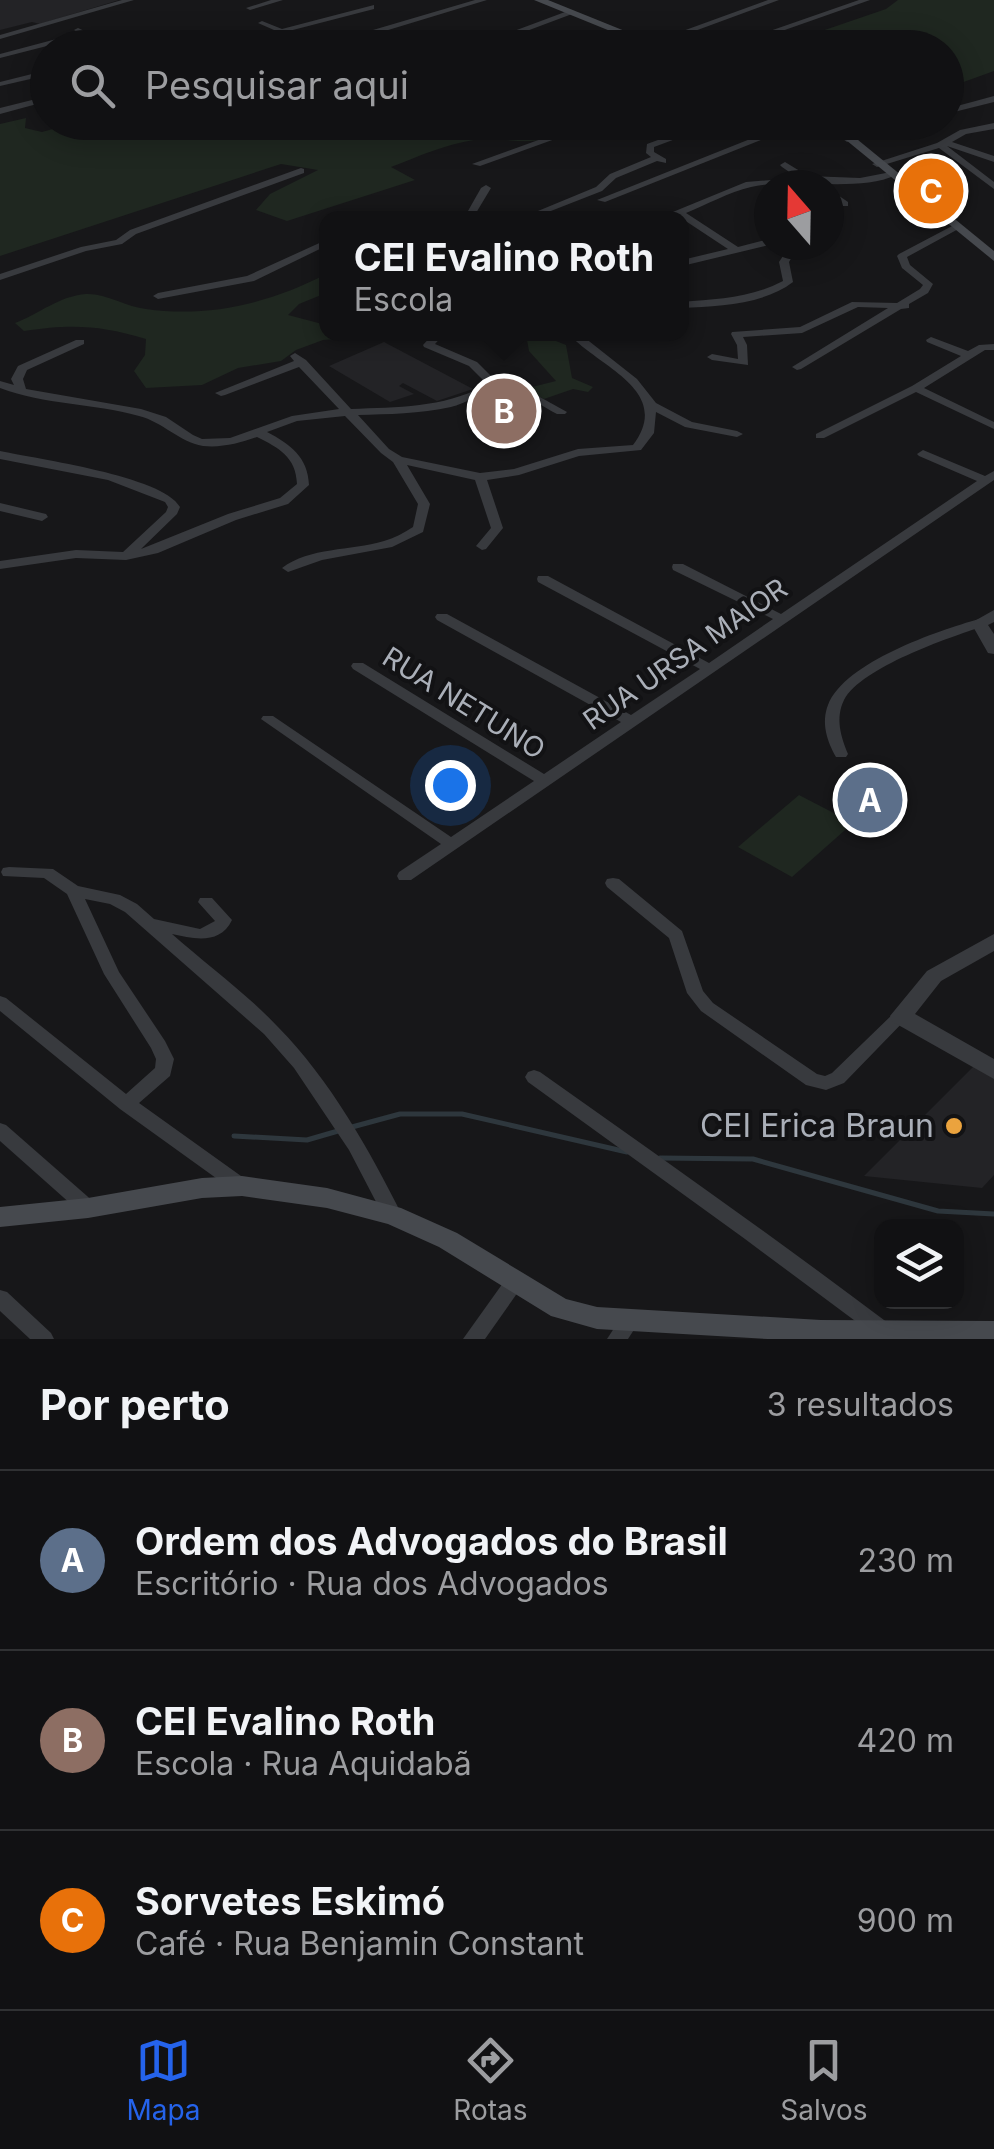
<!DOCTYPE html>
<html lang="pt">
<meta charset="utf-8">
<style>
:root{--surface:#111113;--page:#1a1a1c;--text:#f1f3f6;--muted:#9c9da0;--line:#303133;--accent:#2563eb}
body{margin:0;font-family:Inter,sans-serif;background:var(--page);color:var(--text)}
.controls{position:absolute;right:30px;bottom:30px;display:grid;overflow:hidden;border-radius:20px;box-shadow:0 5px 25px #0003}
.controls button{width:90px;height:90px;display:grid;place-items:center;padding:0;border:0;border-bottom:2px solid var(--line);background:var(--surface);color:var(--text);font:50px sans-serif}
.compass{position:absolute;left:754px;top:170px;width:90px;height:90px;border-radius:50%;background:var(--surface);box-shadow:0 5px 25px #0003;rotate:340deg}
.you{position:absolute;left:450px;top:785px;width:35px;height:35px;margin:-25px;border:8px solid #fff;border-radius:50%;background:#1a73e8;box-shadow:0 0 0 15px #1a73e833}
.badge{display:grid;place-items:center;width:65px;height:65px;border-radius:50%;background:var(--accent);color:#fff;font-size:32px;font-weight:700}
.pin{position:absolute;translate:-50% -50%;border:5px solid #fff;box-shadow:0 2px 10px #0006}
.popup{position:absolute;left:319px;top:211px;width:370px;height:130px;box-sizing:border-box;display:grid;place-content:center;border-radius:20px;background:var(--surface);filter:drop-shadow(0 2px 8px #0005);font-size:32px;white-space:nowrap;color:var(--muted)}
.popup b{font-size:38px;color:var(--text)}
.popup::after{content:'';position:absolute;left:50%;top:100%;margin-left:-20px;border:20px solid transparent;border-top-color:var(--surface)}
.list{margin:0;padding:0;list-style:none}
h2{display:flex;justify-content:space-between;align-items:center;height:130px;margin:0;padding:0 40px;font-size:42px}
h2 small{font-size:32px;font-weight:400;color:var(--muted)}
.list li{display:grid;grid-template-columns:65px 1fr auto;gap:30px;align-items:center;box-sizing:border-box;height:180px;padding:0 40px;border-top:2px solid var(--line)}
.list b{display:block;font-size:38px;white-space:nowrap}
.list p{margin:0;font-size:32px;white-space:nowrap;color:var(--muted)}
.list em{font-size:32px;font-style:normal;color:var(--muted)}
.icon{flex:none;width:55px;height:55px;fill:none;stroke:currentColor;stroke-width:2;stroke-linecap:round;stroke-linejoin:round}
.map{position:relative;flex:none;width:994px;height:1339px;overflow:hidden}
.search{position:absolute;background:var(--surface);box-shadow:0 5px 25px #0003;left:30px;right:30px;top:30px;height:110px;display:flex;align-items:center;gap:25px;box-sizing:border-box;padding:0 35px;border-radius:55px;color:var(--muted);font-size:38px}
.sheet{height:670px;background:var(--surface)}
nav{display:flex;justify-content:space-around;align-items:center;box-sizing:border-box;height:140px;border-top:2px solid var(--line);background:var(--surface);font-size:28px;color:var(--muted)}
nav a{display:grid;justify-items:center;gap:5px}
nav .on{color:var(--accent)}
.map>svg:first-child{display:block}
</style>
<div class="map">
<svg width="994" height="1339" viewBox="0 0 994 1339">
<rect width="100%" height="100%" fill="#171719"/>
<!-- built -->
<g fill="#232326">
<path d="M0,0H119L40,24L32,22L0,30Z"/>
<path d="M384,342L473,389L437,401L403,383L399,386L414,394L390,402L329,366Z"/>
<path d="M491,394L541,420L519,430L469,402Z"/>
<path d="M974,1066L994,1078V1175L982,1188L864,1176Z"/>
</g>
<!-- green -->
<g fill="#1f2720">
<path d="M898,0H994V71L947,88L946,48L775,47L886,9Z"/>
<path d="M26,118L25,128L42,132L78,122H325L321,132L338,135L372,122H539L557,127L537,133L544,139C522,145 497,136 474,140C446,144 417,157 391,167L415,180L287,221L256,210L270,194L318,170L281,164L0,256V124Z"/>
<path d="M326,274V293L299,304L288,315L326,325V334L363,337L323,340L296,350L281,361L238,368L202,385L146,388L134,371L145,355L146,339C99,325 72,324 24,331L15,323C39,314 59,296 86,294C105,293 127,307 146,309C208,318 271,303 326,274Z"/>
<path d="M526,334H548L551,339L566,345L572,378L593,387L588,392L573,389L544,399L524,389L556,381L529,351Z"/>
<path d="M799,795L853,823L792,877L738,847Z"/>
</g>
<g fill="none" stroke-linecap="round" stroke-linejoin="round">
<!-- stream -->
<g stroke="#2e373d" stroke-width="5">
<path d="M352,1127L400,1114H462L627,1152"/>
<path d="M234,1136L307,1140L338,1131"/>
<path d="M660,1158L753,1159L938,1211L994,1214"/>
</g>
<!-- minor -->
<g fill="#383a3e" fill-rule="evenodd">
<path d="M122,0H134L0,39V35Z"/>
<path d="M271,0H283L250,10L246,8Z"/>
<path d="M475,0H487L329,48H315L258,23L262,21L282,29L374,5V9L289,31L322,45Z"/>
<path d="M768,0H779L654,46L647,44Z"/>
<path d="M859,0H870L734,48H721Z"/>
<path d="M565,12L572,14L481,48H468Z"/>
<path d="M78,28L121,48H109L86,36L0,58V54L79,33L74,30Z"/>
<path d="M48,70V75L0,86V82Z"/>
<path d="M48,96V101L0,114V108Z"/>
<path d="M994,96V102L946,114V109Z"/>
<path d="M588,122H602L480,166L472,164Z"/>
<path d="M618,122H628L636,131L629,133Z"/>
<path d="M707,122H721L654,147V152L666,159V163L657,161L616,178L602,191L533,218H521L596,187L610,174L651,157L646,153L647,144Z"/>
<path d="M793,122H806L605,202L597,200Z"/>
<path d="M901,122H917L847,142L843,139Z"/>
<path d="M994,123V129L966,134L952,142L994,156V162L947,146L994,182V189L939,148L877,167L872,164L937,143L960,130Z"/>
<path d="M785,162L808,176L860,178L891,172L896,175C858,193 793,177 751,187C729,192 706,205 686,213L738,247L769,239V245L682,266V260L728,249L678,216L662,218L663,216L746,182L798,178L782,167L780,165Z"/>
<path d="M301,168L304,169V173L136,234L122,244L86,251L0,280V274L81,247L116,240L130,230Z"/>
<path d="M486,185L491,188L473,218H464L481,188Z"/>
<path d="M829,189L848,202V206H842L829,196Z"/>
<path d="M407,215H422L427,218H402Z"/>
<path d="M954,225L962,227L907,257L910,265L933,284L928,293L909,304V308L901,309L801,369L797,370L792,367L888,308L858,307L802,333L743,337L747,345L748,365L712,360L707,357L712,354L738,359L737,345L731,334L732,332L800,327L852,302L897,303L920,289L923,285L902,268L897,256L899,254Z"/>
<path d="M326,240V246L254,281L158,299L153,296L158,293L247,276Z"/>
<path d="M809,245H824L792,257L789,262L793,282C763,305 718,306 682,308V302C717,299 751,298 783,281L779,262L785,253Z"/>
<path d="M433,334H444L435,344L477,362L496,381L520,386L567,412L565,414H557C540,405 520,390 501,389C493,388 464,404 451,407C420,414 388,414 358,415L389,449L402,457L480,473L514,469L578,449L633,445C674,390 598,367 569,334H580L637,379L656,403L692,422L737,431L743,434L737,437L685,427L656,412L654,433L641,450L579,456L519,475L487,480L503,528L486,549L482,550L476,546L491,528L475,480L407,465L430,504L423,532L392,547L322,560L288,572L282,568C310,547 350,551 384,541C394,538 404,533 413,527L418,504L393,462L381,453L345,416L297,421L267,432C290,444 308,457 309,485L288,504L236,520L158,553L126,560L76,558L0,569V561L76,550L123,552L166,512L168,507L165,502L108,480L0,459V451C37,459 163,476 180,507L177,514L141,549L228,514L280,498L297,484C296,457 279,448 257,437C240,443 222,448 203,446C179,442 163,422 139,416C93,403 45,405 0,388V381L14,385L11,379L18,366L76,340H84V344L27,370L23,379L26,389L141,409L166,417L193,435L202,439L230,438L292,416L339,409L299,367L225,395L221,396L215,393L294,361L290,356L295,353L306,360L351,409C397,407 443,408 484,386V381L469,366L424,347L423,345Z"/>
<path d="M931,337L968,351L979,345L994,344V350H985L924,388L994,422V429L916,392L824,438H816V434L912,386L961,356L927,342L926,340Z"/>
<path d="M923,450L985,476L994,471V480L411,880H399L397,876L399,872L441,844L261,719L263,716H273L451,837L534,781L353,669L351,666L353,663H363L544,774L621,722L437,620L435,617L437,614H447L631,715L700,669L538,582L537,579L538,576H548L709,663L773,619L673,570L672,567L673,564H683L781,614L977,481L919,456L917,454Z"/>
<path d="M0,503L46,514L48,517L42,521L0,511Z"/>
<path d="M979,619L984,620L986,623L984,626C948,638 862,667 844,700C835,718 841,737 848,754L846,757H836C827,741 821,723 828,705C845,662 937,631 979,619Z"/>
<path d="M9,867L53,869L78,886L120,895L137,904L154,919L200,929L215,921L198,902L200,898H212L232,920C220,945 194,939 172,934C207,965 246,993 278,1027C330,1080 369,1149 402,1215L400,1221L393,1223L386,1221L349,1150L294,1068L264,1034L125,912L110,904L85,899L119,972L165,1041L174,1059L170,1076L139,1103L248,1181L250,1186L248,1191L241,1194L234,1191L120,1109L0,1011V996L6,998L126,1094L155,1068L156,1059L151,1048L104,974L67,894L44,878L3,876L1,872L3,868Z"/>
<path d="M613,878L619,879L682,931L703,991L713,1003L817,1074L825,1076L832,1073L895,1012L901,1010L907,1012L909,1016L844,1083L826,1090L806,1085L701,1011L687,993L669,938L607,887L605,883L607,879Z"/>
<path d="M534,1070L540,1072C657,1155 774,1237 888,1323L891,1329L888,1335L881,1338L874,1335L745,1239L528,1082L525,1077L528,1072Z"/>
<path d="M0,1123L6,1125L95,1203L97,1208L95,1213L88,1216L81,1213L0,1141Z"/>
<path d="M515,1274L522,1276L525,1282L485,1339H463L508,1276Z"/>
<path d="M0,1290L7,1292L51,1333L54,1339H30L0,1311Z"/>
<path d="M629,1313L636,1316L639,1322L628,1339H607L622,1316Z"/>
</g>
<!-- tertiary -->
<g fill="#383a3e" fill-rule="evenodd">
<path d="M994,610V622L988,625L994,634V654L988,653L971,623Z"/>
<path d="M994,934V951L941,981L915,1014L994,1059V1079L893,1022L890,1016L927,971Z"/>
</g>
<!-- secondary -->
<g fill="#46494e" fill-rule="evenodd">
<path d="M534,0H548L667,48H652Z"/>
<path d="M824,122H836L994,251V261Z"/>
<path d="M242,1176L327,1188L401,1208L457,1233L566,1299L597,1307L821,1320L994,1321V1339H768L597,1329L551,1316L439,1247L388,1224L327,1208L242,1196L202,1198L88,1218L0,1227V1207L88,1198L202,1178Z"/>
</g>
</g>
<!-- markers -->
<circle fill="#eba33e" stroke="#121214" stroke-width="4" cx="954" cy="1126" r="10"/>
<g text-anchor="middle" stroke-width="8" stroke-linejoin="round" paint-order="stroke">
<!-- street labels -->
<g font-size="28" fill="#aaafb8" stroke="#121214">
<text transform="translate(685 654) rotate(-35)" y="10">RUA URSA MAIOR</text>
<text transform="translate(464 703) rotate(32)" y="10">RUA NETUNO</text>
</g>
<!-- near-poi labels -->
<g font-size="32" fill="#aaafb8" stroke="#121214" text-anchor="end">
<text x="934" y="1137">CEI Erica Braun</text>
</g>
</g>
</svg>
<div class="controls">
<button><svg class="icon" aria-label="layers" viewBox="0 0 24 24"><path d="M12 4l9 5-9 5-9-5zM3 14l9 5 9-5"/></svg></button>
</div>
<svg class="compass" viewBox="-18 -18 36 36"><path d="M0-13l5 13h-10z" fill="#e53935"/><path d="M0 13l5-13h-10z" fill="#9c9da0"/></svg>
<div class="you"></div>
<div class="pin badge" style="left:870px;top:800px;background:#5c6f8a">A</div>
<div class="pin badge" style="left:504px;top:411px;background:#8d6e63">B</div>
<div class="popup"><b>CEI Evalino Roth</b>Escola</div>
<div class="pin badge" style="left:931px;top:191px;background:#e8710a">C</div>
<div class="search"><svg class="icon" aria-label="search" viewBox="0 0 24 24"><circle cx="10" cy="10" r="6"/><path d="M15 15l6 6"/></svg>Pesquisar aqui</div>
</div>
<section class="sheet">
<h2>Por perto<small>3 resultados</small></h2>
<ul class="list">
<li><span class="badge" style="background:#5c6f8a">A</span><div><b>Ordem dos Advogados do Brasil</b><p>Escritório · Rua dos Advogados</p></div><em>230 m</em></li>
<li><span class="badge" style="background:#8d6e63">B</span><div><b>CEI Evalino Roth</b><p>Escola · Rua Aquidabã</p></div><em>420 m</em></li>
<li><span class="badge" style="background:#e8710a">C</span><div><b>Sorvetes Eskimó</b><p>Café · Rua Benjamin Constant</p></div><em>900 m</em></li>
</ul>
</section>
<nav>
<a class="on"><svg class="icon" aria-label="map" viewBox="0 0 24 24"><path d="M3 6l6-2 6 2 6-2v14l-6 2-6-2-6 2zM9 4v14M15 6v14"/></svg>Mapa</a>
<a><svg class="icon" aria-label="directions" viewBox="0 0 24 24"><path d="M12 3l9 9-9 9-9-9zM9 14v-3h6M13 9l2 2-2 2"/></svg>Rotas</a>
<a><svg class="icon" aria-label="saved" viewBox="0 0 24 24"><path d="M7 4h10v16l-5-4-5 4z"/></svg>Salvos</a>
</nav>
